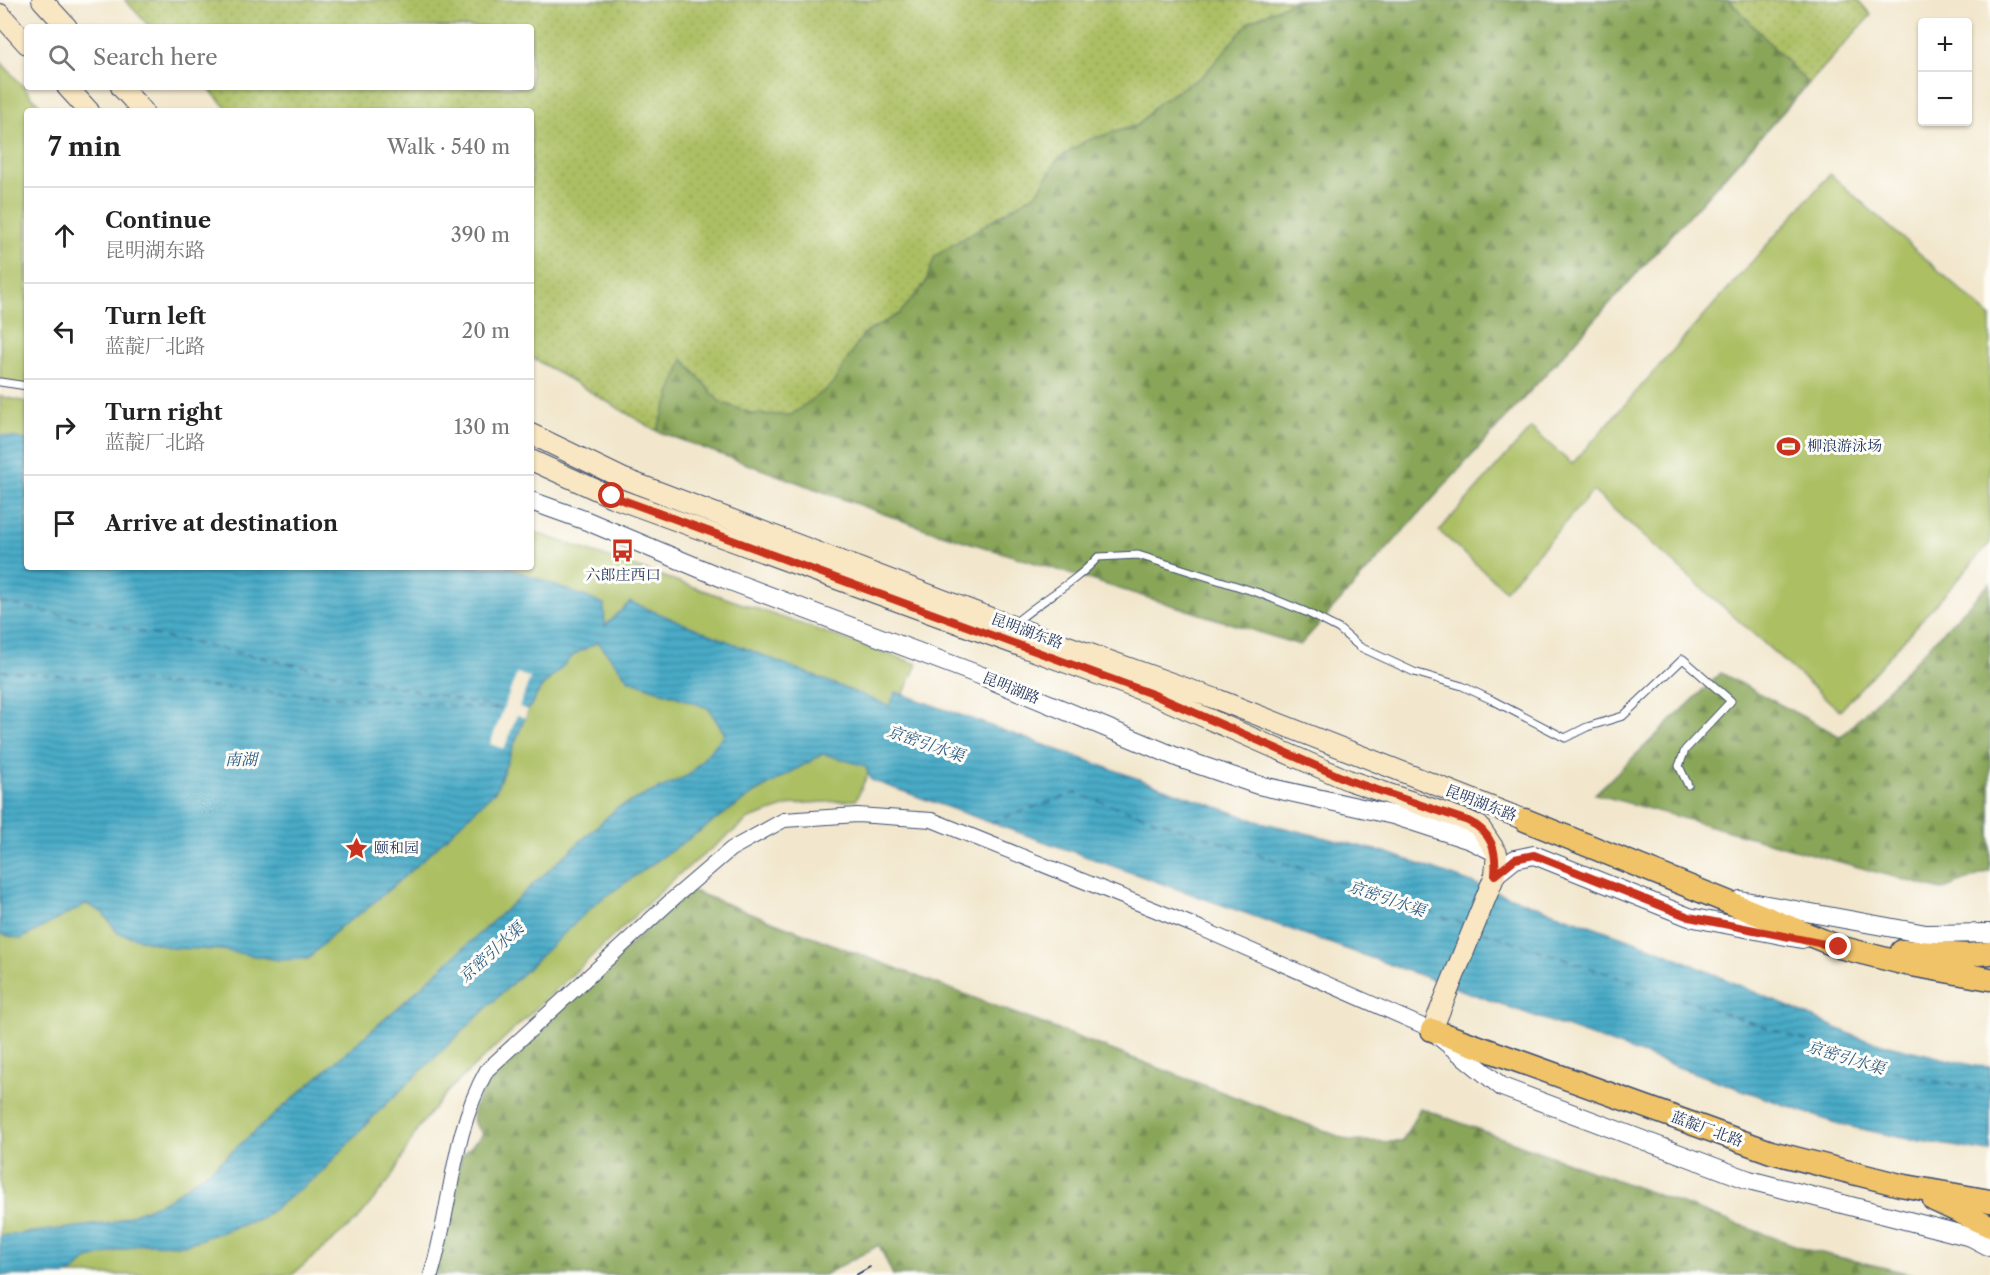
<!DOCTYPE html>
<meta charset="utf-8">
<style>
:root{--surface:#fff;--page:#f6f6f6;--text:#222;--muted:#767676;--line:#e0e0e0}
body{margin:0;font-family:"Libre Caslon Text","Noto Serif SC",serif;background:var(--page);color:var(--text)}
.controls{position:absolute;right:18px;top:18px;display:grid;overflow:hidden;border-radius:6px;box-shadow:0 2px 4px #0004}
.controls button{width:54px;height:54px;display:grid;place-items:center;padding:0;border:0;border-bottom:2px solid var(--line);background:var(--surface);color:var(--text);font:30px sans-serif}
.stop{position:absolute;width:18px;height:18px;margin:-14px;border:4px solid #c8321e;border-radius:50%;background:#fff}
.stop.end{background:#c8321e;border-color:#fff;box-shadow:0 2px 6px #0008}
.list{margin:0;padding:0;list-style:none}
h2{display:flex;justify-content:space-between;align-items:center;height:78px;margin:0;padding:0 24px;font-size:26px}
h2 small{font-size:20px;font-weight:400;color:var(--muted)}
.list li{display:grid;grid-template-columns:39px 1fr auto;gap:18px;align-items:center;box-sizing:border-box;height:96px;padding:0 24px;border-top:2px solid var(--line)}
.list b{display:block;font-size:22px;white-space:nowrap}
.list p{margin:0;font-size:20px;white-space:nowrap;color:var(--muted)}
.list em{font-size:20px;font-style:normal;color:var(--muted)}
.icon{flex:none;width:33px;height:33px;fill:none;stroke:currentColor;stroke-width:2;stroke-linecap:round;stroke-linejoin:round}
.map{position:relative;flex:none;width:1990px;height:1275px;overflow:hidden}
.search{position:absolute;background:var(--surface);box-shadow:0 2px 4px #0004;left:24px;top:24px;width:510px;height:66px;display:flex;align-items:center;gap:15px;box-sizing:border-box;padding:0 21px;border-radius:6px;color:var(--muted);font-size:22px}
.panel{position:absolute;background:var(--surface);box-shadow:0 2px 4px #0004;left:24px;top:108px;width:510px;height:462px;border-radius:6px}
.map>svg:first-child{display:block}
</style>
<div class="map">
<svg width="1990" height="1275" viewBox="0 0 1990 1275">
<defs>
<pattern id="grass-dots" width="8" height="8" patternUnits="userSpaceOnUse" patternTransform="scale(1.5)"><rect width="8" height="8" fill="#acbf63"/><path d="M2 2h.1M6 6h.1" fill="none" stroke="#93a458" stroke-width="1.8" stroke-linecap="round"/></pattern>
<pattern id="forest-firs" width="22" height="20" patternUnits="userSpaceOnUse" patternTransform="scale(1.5)"><rect width="22" height="20" fill="#89a659"/><path d="M5 1l3.5 6h-7zM16 11l3.5 6h-7z" fill="#6f884d"/></pattern>
<pattern id="water-rules" width="6" height="5" patternUnits="userSpaceOnUse" patternTransform="scale(1.5)"><rect width="6" height="5" fill="#48abc7"/><path d="M0 2.5h6" fill="none" stroke="#3b8ca5"/></pattern>
</defs>
<rect width="100%" height="100%" fill="#fdfcf7"/>
<filter id="ink" filterUnits="userSpaceOnUse"><feTurbulence type="fractalNoise" baseFrequency=".0167" numOctaves="2"/><feDisplacementMap in="SourceGraphic" scale="12" xChannelSelector="R" yChannelSelector="G"/><feConvolveMatrix kernelMatrix="1 2 1 2 8 2 1 2 1" color-interpolation-filters="sRGB"/></filter>
<filter id="wash" filterUnits="userSpaceOnUse"><feTurbulence type="fractalNoise" baseFrequency=".008" numOctaves="4" result="noise"/><feDisplacementMap in="SourceGraphic" scale="24" xChannelSelector="R" yChannelSelector="G"/><feGaussianBlur stdDeviation="1.35" result="paint"/><feColorMatrix in="noise" values="0 0 0 0 0 0 0 0 0 0 0 0 0 0 0 0 0 1.4 0 .05"/><feComposite in="paint" operator="in"/></filter>
<g filter="url(#wash)">
<rect width="100%" height="100%" fill="#f2e7cd"/>
<!-- grass -->
<path fill="url(#grass-dots)" stroke="#647760" stroke-width="1.5" d="M125,0H1858L1871,15L1300,645L923,528L657,431L531,357V111H229L207,87H531V27H150Z"/>
<!-- forest -->
<g fill="url(#forest-firs)" stroke="#526a5c" stroke-width="1.5">
<path d="M1304,0H1729L1808,84L1300,645L923,528L657,431L683,359L720,402L753,414L791,415L832,385L863,334L899,314L925,284L935,256L1038,192L1057,160L1085,141L1138,125L1159,102L1204,75L1249,22L1287,4Z"/>
<path d="M1990,583V871L1941,890L1595,794L1721,673L1841,737Z"/>
<path d="M690,890L1351,1141L1402,1142L1420,1108L1808,1250L1916,1275H893L879,1245L824,1275H434L461,1157L483,1134L474,1123L472,1113L493,1069Z"/>
</g>
<!-- park -->
<g fill="#acbf63" stroke="#647760" stroke-width="1.5">
<path d="M0,61L45,111H27V386L0,382Z"/>
<path d="M1830,174L1990,316V543L1840,711L1593,491L1505,590L1439,531L1531,428L1572,464Z"/>
<path d="M0,396L27,402V567H531V531L917,664L856,800L793,804L749,819L676,877L448,1091L418,1128L391,1178L357,1220L292,1275H0Z"/>
</g>
<!-- water -->
<path fill="url(#water-rules)" stroke="#326d92" stroke-width="1.5" d="M0,435L27,440V567H507L604,604L605,626L630,602L889,706L896,692L1256,821L1388,853L1659,950L1859,1038L1975,1066L1990,1067V1152L1908,1139L1838,1124L871,780L865,766L823,754L756,792L595,904L373,1117L320,1174L262,1218L184,1245L142,1244L86,1260L74,1272L65,1275H0V1236L112,1223L167,1200L215,1166L403,1003L617,808L689,775L725,734L708,708L629,680L598,642L575,654L541,688L528,710L496,790L422,861L364,911L340,927L308,959L278,960L221,950L172,948L118,933L102,912L86,904L21,939L0,934Z"/>
<!-- pier -->
<path fill="#f2e7cd" d="M517,673L530,678L519,707L528,710L525,718L517,715L504,749L490,744Z"/>
<g fill="none" stroke-linecap="round" stroke-linejoin="round">
<!-- ferry -->
<g stroke="#2b5a83" stroke-width="1.5" stroke-dasharray="8 6" stroke-linecap="butt">
<path d="M0,602L503,709"/>
<path d="M0,671L497,709"/>
<path d="M991,822L1076,793L1464,924"/>
<path d="M1482,931L1915,1078L1990,1090"/>
</g>
</g>
</g>
<g filter="url(#ink)">
<g fill="none" stroke-linecap="round" stroke-linejoin="round">
<defs>
<g id="service">
<path d="M0,382L27,386"/>
<path d="M1015,623C1041,600 1075,583 1098,557L1138,555L1259,593L1306,612L1339,629L1360,647L1414,672L1462,686L1492,700L1565,738L1587,727L1623,716L1683,659L1731,701L1685,750L1679,766L1688,785"/>
</g>
<path id="minor" d="M431,1275C452,1206 451,1134 487,1070L675,897L731,849L784,820L857,815L932,820L1200,928L1432,1030"/>
<g id="tertiary">
<path d="M531,501L587,521L725,579L982,676L1179,758L1258,785L1393,815L1470,840L1497,853"/>
<path d="M1495,875L1515,859L1534,855L1689,917L1802,939"/>
<path d="M1740,900L1926,934L1990,933"/>
<path d="M1440,1037L1502,1087L1749,1180L1971,1237L1990,1247"/>
</g>
<g id="secondary">
<path d="M42,0L67,27"/>
<path d="M0,14L27,44"/>
<path d="M67,87L89,111"/>
<path d="M121,87L143,111"/>
<path d="M531,434L622,478L1012,626L1219,700L1525,820"/>
<path d="M531,460L612,497L1152,694L1348,780L1468,821L1479,826L1497,853L1495,875L1432,1030"/>
</g>
<g id="trunk">
<path d="M1525,820L1839,947L1906,964L1990,979"/>
<path d="M1902,951L1967,955L1990,953"/>
<path d="M1432,1030L1771,1152L1900,1185L1990,1201"/>
<path d="M1934,1200L1990,1226"/>
</g>
</defs>
<!-- service casing -->
<use href="#service" stroke="#3b4b6f" stroke-width="9"/>
<!-- minor casing -->
<use href="#minor" stroke="#3b4b6f" stroke-width="16"/>
<!-- tertiary casing -->
<use href="#tertiary" stroke="#3b4b6f" stroke-width="20"/>
<!-- secondary casing -->
<use href="#secondary" stroke="#3b4b6f" stroke-width="22"/>
<!-- trunk casing -->
<use href="#trunk" stroke="#3b4b6f" stroke-width="25"/>
<!-- service -->
<use href="#service" stroke="#fff" stroke-width="7"/>
<!-- minor -->
<use href="#minor" stroke="#fff" stroke-width="14"/>
<!-- tertiary -->
<use href="#tertiary" stroke="#fff" stroke-width="18"/>
<!-- secondary -->
<use href="#secondary" stroke="#f9e7c3" stroke-width="20"/>
<!-- trunk -->
<use href="#trunk" stroke="#f1c369" stroke-width="22"/>
<!-- tram -->
<path stroke="#1b2f5e" stroke-width="1.5" d="M856,1275L870,1267"/>
</g>
</g>
<g fill="none" stroke-linecap="round" stroke-linejoin="round" filter="url(#ink)">
<!-- route -->
<path stroke="#c8321e" stroke-width="8" d="M612,496L1152,694L1348,780L1468,821C1492,832 1497,851 1495,875L1515,859L1534,855L1689,917L1839,947"/>
</g>
<!-- icons -->
<defs>
<symbol id="stadium-bare" viewBox="-9 -9 18 18"><path d="M0-5a6.5 5 0 1 0 0 10a6.5 5 0 1 0 0-10ZM-3.5-1.8h7v3.6h-7Z" fill="#c8321e" stroke="#fdfcf7" stroke-width="2.5" paint-order="stroke"/></symbol>
<symbol id="bus-bare" viewBox="-9 -9 18 18"><path d="M-5-6H5V4H4V6H2V4H-2V6H-4V4H-5ZM-3.5-4V0h7V-4ZM-3.5 1.2v1.5H-2V1.2ZM2 1.2v1.5H3.5V1.2Z" fill="#c8321e" stroke="#fdfcf7" stroke-width="2.5" paint-order="stroke"/></symbol>
<symbol id="sight-bare" viewBox="-9 -9 18 18"><path d="M0-6L1.8-2.2L6-1.7L2.9 1.2L3.7 5.4L0 3.3L-3.7 5.4L-2.9 1.2L-6-1.7L-1.8-2.2Z" fill="#c8321e" stroke="#fdfcf7" stroke-width="2.5" paint-order="stroke"/></symbol>
</defs>
<g fill-rule="evenodd">
<use href="#stadium-bare" x="1772" y="430" width="33" height="33"/>
<use href="#bus-bare" x="606" y="534" width="33" height="33"/>
<use href="#sight-bare" x="340" y="832" width="33" height="33"/>
</g>
<g text-anchor="middle" stroke-width="6" stroke-linejoin="round" paint-order="stroke">
<!-- poi labels -->
<g font-size="15" fill="#1b2f5e" stroke="#fdfcf7" text-anchor="start">
<text x="1807" y="451">柳浪游泳场</text>
<text x="623" y="580" text-anchor="middle">六郎庄西口</text>
<text x="374" y="853">颐和园</text>
</g>
<!-- street labels -->
<g font-size="15" fill="#1b2f5e" stroke="#fdfcf7">
<text transform="translate(1027 631) rotate(20)" y="5">昆明湖东路</text>
<text transform="translate(1011 688) rotate(22)" y="5">昆明湖路</text>
<text transform="translate(1481 803) rotate(21)" y="5">昆明湖东路</text>
<text transform="translate(1707 1129) rotate(20)" y="5">蓝靛厂北路</text>
</g>
<!-- water labels -->
<g font-size="16" font-style="italic" fill="#2b5a83" stroke="#fdfcf7">
<text transform="translate(926 743) rotate(19)" y="6">京密引水渠</text>
<text x="241" y="765">南湖</text>
<text transform="translate(1387 898) rotate(19)" y="6">京密引水渠</text>
<text transform="translate(491 952) rotate(-42)" y="6">京密引水渠</text>
<text transform="translate(1846 1057) rotate(17)" y="6">京密引水渠</text>
</g>
</g>
</svg>
<div class="controls">
<button>+</button>
<button>−</button>
</div>
<div class="stop" style="left:612px;top:496px"></div>
<div class="stop end" style="left:1839px;top:947px"></div>
<div class="search"><svg class="icon" aria-label="search" viewBox="0 0 24 24"><circle cx="10" cy="10" r="6"/><path d="M15 15l6 6"/></svg>Search here</div>
<section class="panel">
<h2>7 min<small>Walk · 540 m</small></h2>
<ul class="list">
<li><svg class="icon" aria-label="ahead" viewBox="0 0 24 24"><path d="M12 20V5M6 11l6-6 6 6"/></svg><div><b>Continue</b><p>昆明湖东路</p></div><em>390 m</em></li>
<li><svg class="icon" aria-label="left" viewBox="0 0 24 24"><path d="M17 20v-9H6M10 6l-5 5 5 5"/></svg><div><b>Turn left</b><p>蓝靛厂北路</p></div><em>20 m</em></li>
<li><svg class="icon" aria-label="right" viewBox="0 0 24 24"><path d="M7 20v-9h11M14 6l5 5-5 5"/></svg><div><b>Turn right</b><p>蓝靛厂北路</p></div><em>130 m</em></li>
<li><svg class="icon" aria-label="arrive" viewBox="0 0 24 24"><path d="M6 21V4h12l-3 4 3 4H6"/></svg><div><b>Arrive at destination</b></div></li>
</ul>
</section>
</div>
